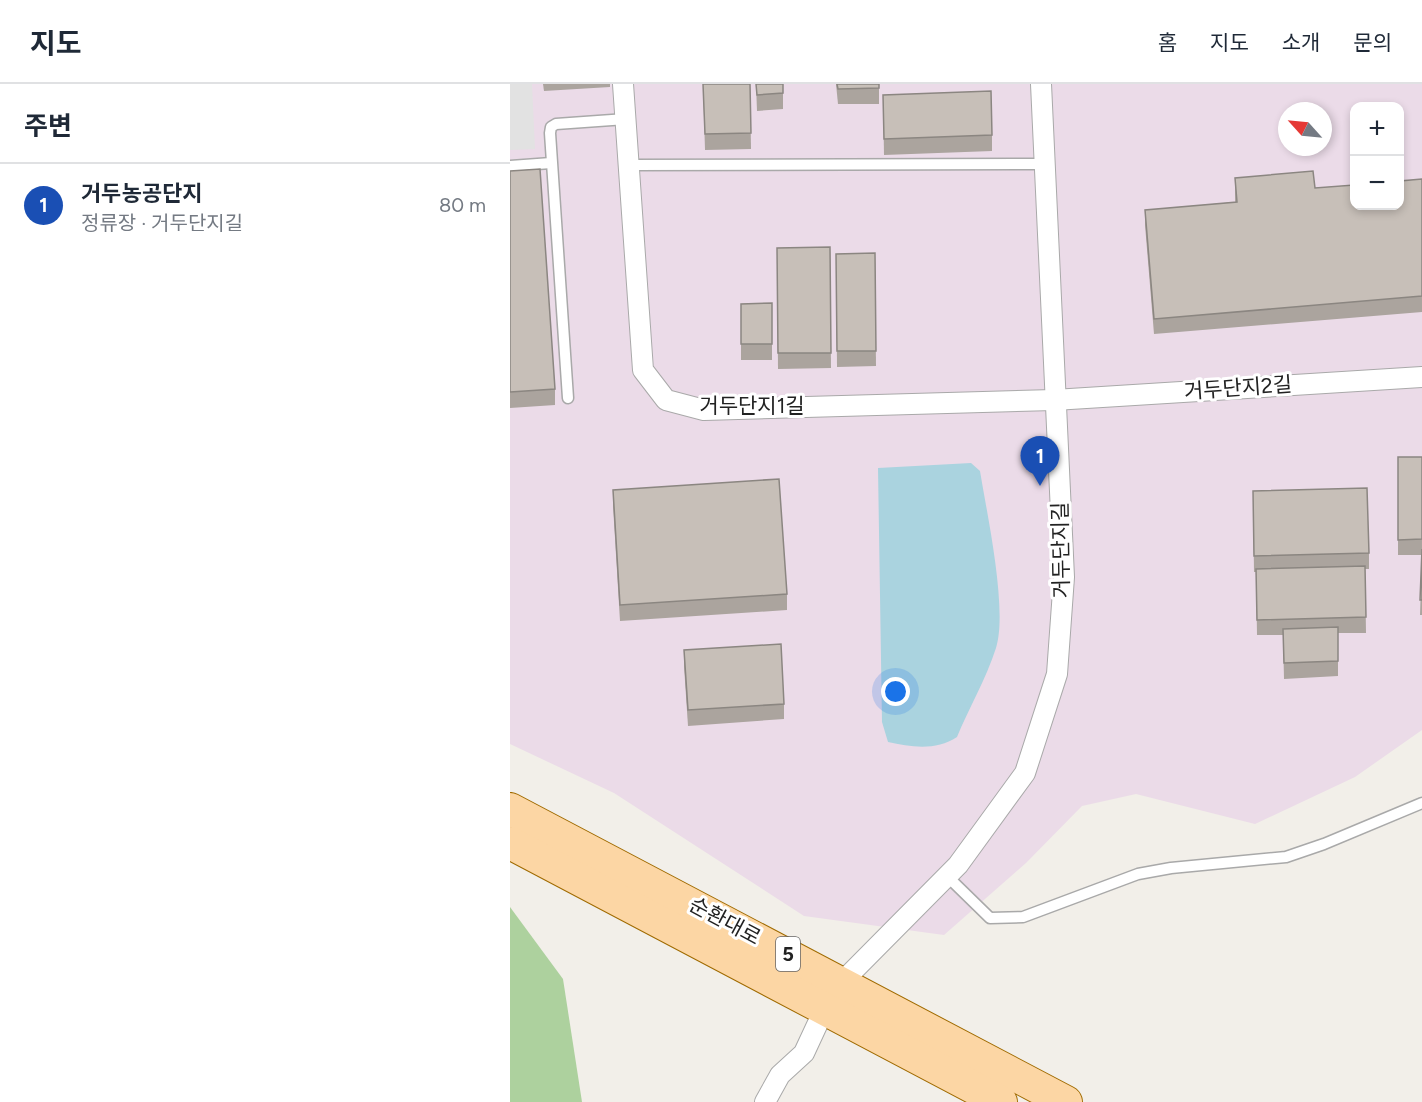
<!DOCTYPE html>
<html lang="ko">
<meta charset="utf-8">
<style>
:root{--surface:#fff;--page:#f6f6f7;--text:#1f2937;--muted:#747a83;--line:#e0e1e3;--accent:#d40000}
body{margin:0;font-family:Figtree,"Noto Sans KR",sans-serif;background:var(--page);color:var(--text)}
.controls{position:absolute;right:18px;top:18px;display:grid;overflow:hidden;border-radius:12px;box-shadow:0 3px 9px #0003}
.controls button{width:54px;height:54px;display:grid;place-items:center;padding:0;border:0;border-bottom:2px solid var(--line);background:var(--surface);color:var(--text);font:30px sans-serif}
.compass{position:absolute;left:768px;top:18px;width:54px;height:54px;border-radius:50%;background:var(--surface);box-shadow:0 3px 9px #0003;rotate:297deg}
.you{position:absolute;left:386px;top:608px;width:21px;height:21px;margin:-15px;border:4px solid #fff;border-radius:50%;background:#1a73e8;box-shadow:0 0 0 9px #1a73e833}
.badge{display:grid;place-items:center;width:39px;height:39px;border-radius:50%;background:var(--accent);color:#fff;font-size:20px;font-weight:700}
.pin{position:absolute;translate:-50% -50px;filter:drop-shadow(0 2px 3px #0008)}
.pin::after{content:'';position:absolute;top:32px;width:21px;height:18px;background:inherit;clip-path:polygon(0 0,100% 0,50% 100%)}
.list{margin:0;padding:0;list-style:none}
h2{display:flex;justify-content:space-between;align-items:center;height:78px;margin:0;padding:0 24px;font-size:26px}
h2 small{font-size:20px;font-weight:400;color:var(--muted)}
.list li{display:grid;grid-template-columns:39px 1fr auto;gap:18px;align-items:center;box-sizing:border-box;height:84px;padding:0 24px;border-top:2px solid var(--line)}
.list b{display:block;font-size:22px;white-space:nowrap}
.list p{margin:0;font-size:20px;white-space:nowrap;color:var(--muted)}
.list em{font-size:20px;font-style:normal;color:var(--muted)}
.map{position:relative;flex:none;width:912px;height:1018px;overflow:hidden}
header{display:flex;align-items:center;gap:36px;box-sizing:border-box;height:84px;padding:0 30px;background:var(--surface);border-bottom:2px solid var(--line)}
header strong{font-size:28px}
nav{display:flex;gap:33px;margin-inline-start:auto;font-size:21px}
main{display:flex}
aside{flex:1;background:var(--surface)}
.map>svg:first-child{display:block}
</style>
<header>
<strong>지도</strong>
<nav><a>홈</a><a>지도</a><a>소개</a><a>문의</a></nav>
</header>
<main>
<aside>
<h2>주변<small></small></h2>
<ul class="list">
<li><span class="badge" style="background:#1a4fb4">1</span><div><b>거두농공단지</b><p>정류장 · 거두단지길</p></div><em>80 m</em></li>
</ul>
</aside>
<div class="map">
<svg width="912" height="1018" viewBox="0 0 912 1018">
<rect width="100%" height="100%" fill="#f2efe9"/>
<!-- industrial -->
<path fill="#ebdbe8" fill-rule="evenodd" d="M0,0H912V646L845,693L745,740L626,710L572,722L516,779L434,851L294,832L104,709L0,660ZM844,22H890V122H844ZM777,27H813V63H777Z"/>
<!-- forest -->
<path fill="#add19e" d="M0,823L53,895L72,1018H0Z"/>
<!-- parking -->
<path fill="#e2e2e2" d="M0,0H22L25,65L0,66Z"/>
<!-- water -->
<path fill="#aad3df" d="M461,379L470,387C477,430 498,526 486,564C476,595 459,624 447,653C426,667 401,663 378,658L372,638L368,384Z"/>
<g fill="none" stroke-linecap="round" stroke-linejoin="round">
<defs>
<g id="lane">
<path d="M119,81L534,80"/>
<path d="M0,82L41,79"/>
<path d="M58,314L40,49L41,43L46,40L116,35"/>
<path d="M437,792L480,834L513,833L628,790L661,784L776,773L814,760L912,719"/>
</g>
<g id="street">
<path d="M113,0L133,286L156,316L194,326L544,316L912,293"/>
<path d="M255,1018L270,991L294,969L314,926L332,898L448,781L515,689L547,590L554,493L531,0"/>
</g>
<g id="primary">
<path d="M0,725L556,1018"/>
<path d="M0,759L491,1018"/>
</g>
</defs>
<!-- lane casing -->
<use href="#lane" stroke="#a9a9a9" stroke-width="13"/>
<!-- street casing -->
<use href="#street" stroke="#a9a9a9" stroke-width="22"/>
<!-- primary casing -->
<use href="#primary" stroke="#a06b00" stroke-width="34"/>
<!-- lane -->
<use href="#lane" stroke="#fff" stroke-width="10"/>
<!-- street -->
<use href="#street" stroke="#fff" stroke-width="20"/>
<!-- primary -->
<use href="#primary" stroke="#fcd6a4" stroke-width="32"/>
</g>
<!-- wall -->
<g fill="#aba49e">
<path d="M33,0H100V3L34,7Z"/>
<path d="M193,0H240L241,65L195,66Z"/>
<path d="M246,0H273V25L247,27Z"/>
<path d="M326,0H369V20H328Z"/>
<path d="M373,11L482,51V67L374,71Z"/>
<path d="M0,87L45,305V321L0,324Z"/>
<path d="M725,94L805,104L912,95V228L644,250L635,141V126L725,118Z"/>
<path d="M320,163L321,284L268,285L267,164Z"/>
<path d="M365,169L366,282L327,283L326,170Z"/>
<path d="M262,219V276H231V220Z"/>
<path d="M888,373H912V531H910L912,471H888Z"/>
<path d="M103,406L277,510V526L110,537L103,421Z"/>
<path d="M743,407L859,469V485H855L856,549H828V592L774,595L773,551H747L746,488H744Z"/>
<path d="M174,566L274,620V635L178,642L174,582Z"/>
</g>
<!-- building -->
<g fill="#c7bfb8" stroke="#8b8681" stroke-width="1.5">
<path d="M193,0H240L241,49L195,50Z"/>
<path d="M246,0H273V9L247,11Z"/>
<path d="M327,0H369V4L328,5Z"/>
<path d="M481,7L482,51L374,55L373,11Z"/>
<path d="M30,85L45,305L0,308V87Z"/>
<path d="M803,87L805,104L844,101V122H890V97L912,95V212L644,235L635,126L727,118L725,94Z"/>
<path d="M320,163L321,269H268L267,164Z"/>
<path d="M365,169L366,267H327L326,170Z"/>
<path d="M262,219V260H231V220Z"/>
<path d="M888,373H912V455L888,456Z"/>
<path d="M269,395L277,510L110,521L103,406Z"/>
<path d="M857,404L859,469L744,472L743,407Z"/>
<path d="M912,465V516H910Z"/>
<path d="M855,482L856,533L747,536L746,485Z"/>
<path d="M828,543V577L774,579L773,545Z"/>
<path d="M271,560L274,620L178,626L174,566Z"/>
</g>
<g text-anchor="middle" stroke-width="6" stroke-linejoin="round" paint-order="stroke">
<!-- shield labels -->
<rect fill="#fff" stroke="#646464" stroke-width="1.5" x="266" y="853" width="24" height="34" rx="4.5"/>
<g font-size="20" font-weight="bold" fill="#222">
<text x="278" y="877">5</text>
</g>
<!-- street labels -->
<g font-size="21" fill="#222" stroke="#fff">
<text transform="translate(728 304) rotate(-4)" y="7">거두단지2길</text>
<text x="242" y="329">거두단지1길</text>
<text transform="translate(551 466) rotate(-91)" y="7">거두단지길</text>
<text transform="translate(215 837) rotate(28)" y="7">순환대로</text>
</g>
</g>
</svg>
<div class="controls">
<button>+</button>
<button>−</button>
</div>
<svg class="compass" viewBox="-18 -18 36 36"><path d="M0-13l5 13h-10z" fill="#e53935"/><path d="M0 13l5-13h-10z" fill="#747a83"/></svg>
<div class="you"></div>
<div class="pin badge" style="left:530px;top:402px;background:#1a4fb4">1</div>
</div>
</main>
